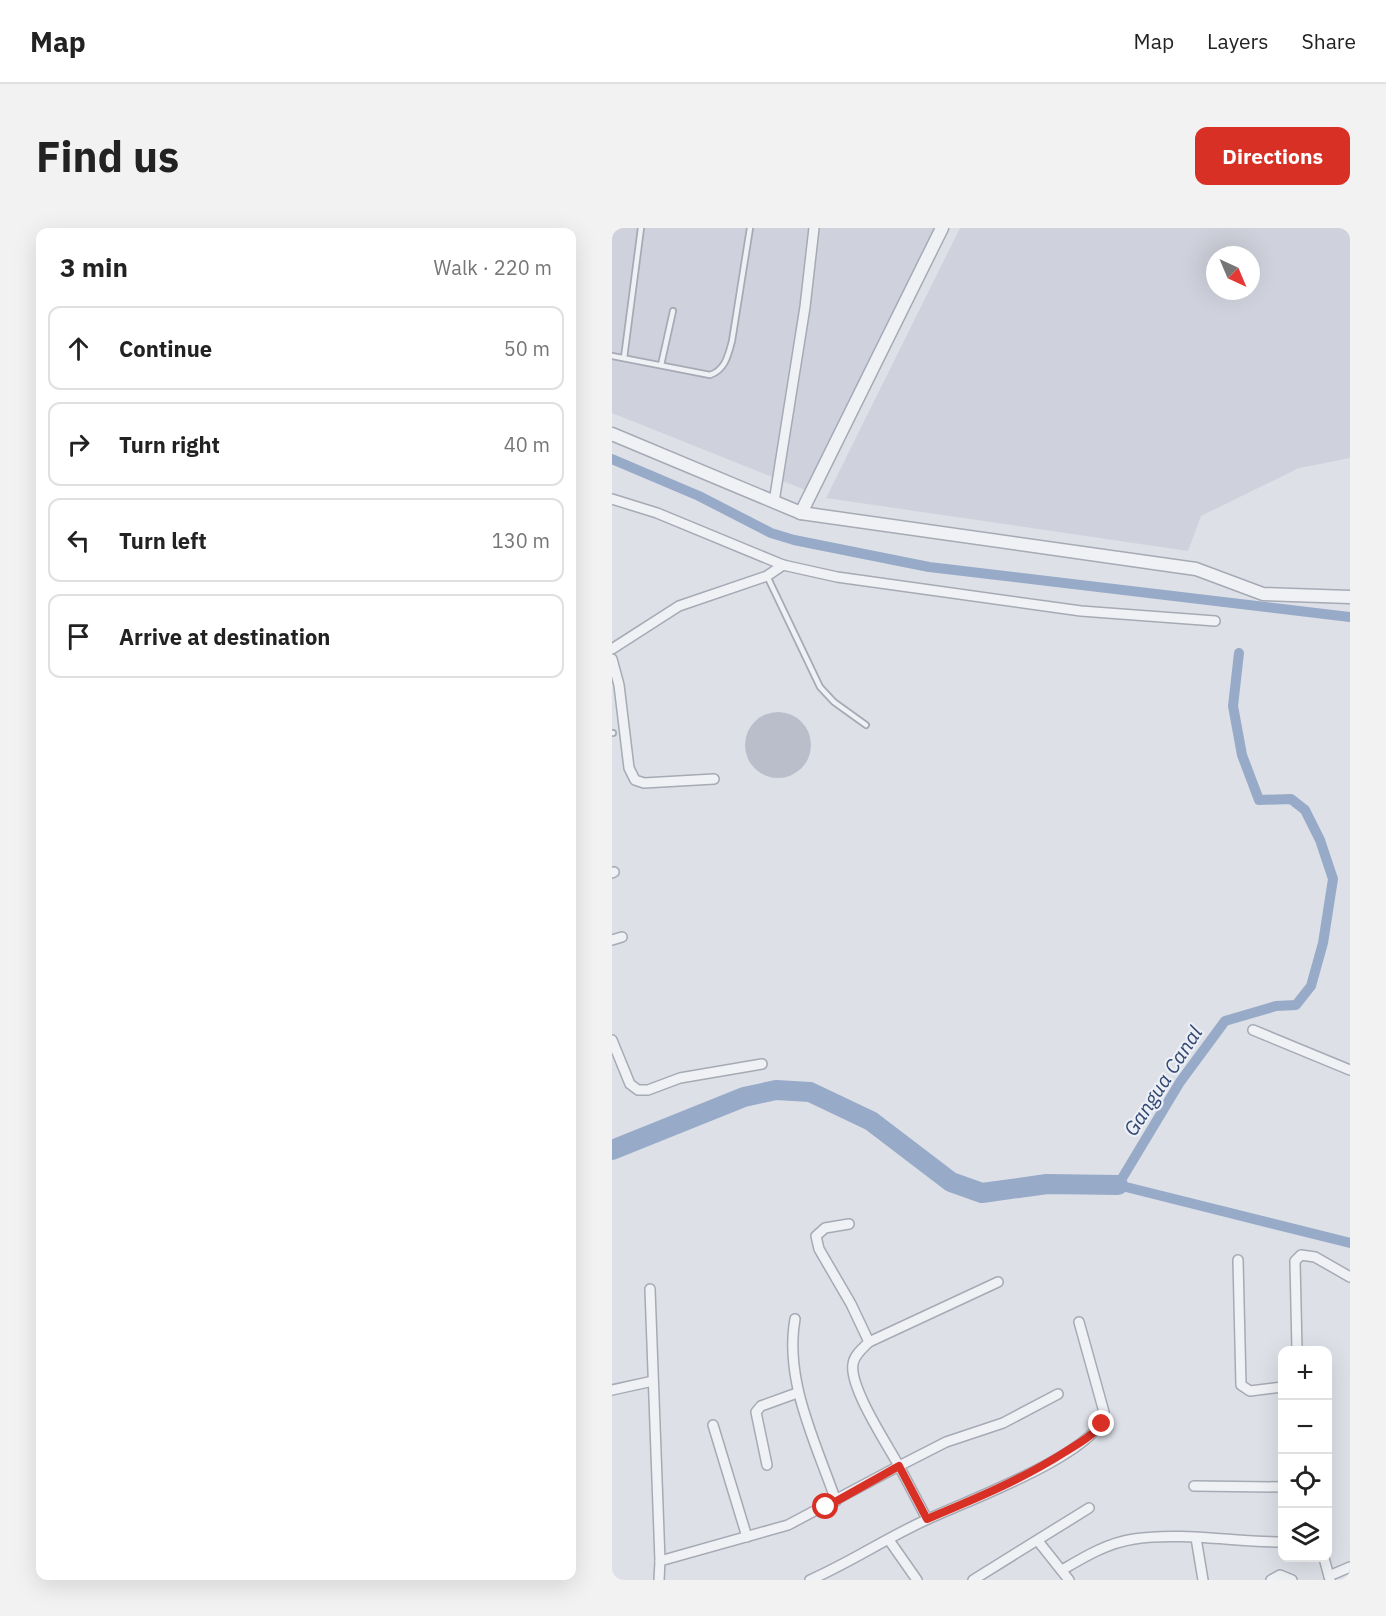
<!DOCTYPE html>
<meta charset="utf-8">
<style>
:root{--surface:#fff;--page:#f2f2f2;--text:#222;--muted:#767676;--line:#e0e0e0;--accent:#d93025}
body{margin:0;font-family:"IBM Plex Sans",sans-serif;background:var(--page);color:var(--text)}
.controls{position:absolute;right:18px;bottom:18px;display:grid;overflow:hidden;border-radius:12px;box-shadow:0 6px 24px #0002}
.controls button{width:54px;height:54px;display:grid;place-items:center;padding:0;border:0;border-bottom:2px solid var(--line);background:var(--surface);color:var(--text);font:30px sans-serif}
.compass{position:absolute;left:594px;top:18px;width:54px;height:54px;border-radius:50%;background:var(--surface);box-shadow:0 6px 24px #0002;rotate:136deg}
.stop{position:absolute;width:18px;height:18px;margin:-14px;border:4px solid #d93025;border-radius:50%;background:#fff}
.stop.end{background:#d93025;border-color:#fff;box-shadow:0 2px 6px #0008}
.list{margin:0;padding:0;list-style:none}
h2{display:flex;justify-content:space-between;align-items:center;height:78px;margin:0;padding:0 24px;font-size:26px}
h2 small{font-size:20px;font-weight:400;color:var(--muted)}
.list li{display:grid;grid-template-columns:39px 1fr auto;gap:18px;align-items:center;box-sizing:border-box;height:84px;margin:0 12px 12px;padding:0 12px;border:2px solid var(--line);border-radius:12px}
.list b{display:block;font-size:22px;white-space:nowrap}
.list em{font-size:20px;font-style:normal;color:var(--muted)}
.icon{flex:none;width:33px;height:33px;fill:none;stroke:currentColor;stroke-width:2;stroke-linecap:round;stroke-linejoin:round}
.map{position:relative;flex:none;width:738px;height:1352px;overflow:hidden;border-radius:12px}
header{display:flex;align-items:center;gap:36px;box-sizing:border-box;height:84px;padding:0 30px;background:var(--surface);border-bottom:2px solid var(--line)}
header strong{font-size:28px}
nav{display:flex;gap:33px;margin-inline-start:auto;font-size:21px}
.intro{display:flex;align-items:center;justify-content:space-between;box-sizing:border-box;height:144px;padding:0 36px}
h1{margin:0;font-size:42px}
.button{padding:15px 27px;border-radius:12px;background:var(--accent);color:#fff;font-size:21px;font-weight:700}
main{display:flex;gap:36px;padding:0 36px}
aside{flex:1;background:var(--surface);border-radius:12px;box-shadow:0 6px 24px #0002}
.map>svg:first-child{display:block}
</style>
<header>
<strong>Map</strong>
<nav><a>Map</a><a>Layers</a><a>Share</a></nav>
</header>
<div class="intro"><h1>Find us</h1><a class="button">Directions</a></div>
<main>
<aside>
<h2>3 min<small>Walk · 220 m</small></h2>
<ul class="list">
<li><svg class="icon" aria-label="ahead" viewBox="0 0 24 24"><path d="M12 20V5M6 11l6-6 6 6"/></svg><div><b>Continue</b></div><em>50 m</em></li>
<li><svg class="icon" aria-label="right" viewBox="0 0 24 24"><path d="M7 20v-9h11M14 6l5 5-5 5"/></svg><div><b>Turn right</b></div><em>40 m</em></li>
<li><svg class="icon" aria-label="left" viewBox="0 0 24 24"><path d="M17 20v-9H6M10 6l-5 5 5 5"/></svg><div><b>Turn left</b></div><em>130 m</em></li>
<li><svg class="icon" aria-label="arrive" viewBox="0 0 24 24"><path d="M6 21V4h12l-3 4 3 4H6"/></svg><div><b>Arrive at destination</b></div></li>
</ul>
</aside>
<div class="map">
<svg width="738" height="1352" viewBox="0 0 738 1352">
<rect width="100%" height="100%" fill="#dde0e7"/>
<!-- built -->
<g fill="#cfd2dc" fill-rule="evenodd">
<path d="M0,0H322L193,262L0,185Z"/>
<path d="M348,0H738V230L687,240L589,288L576,323L214,270ZM603,27H639V63H603Z"/>
</g>
<g fill="none" stroke-linecap="round" stroke-linejoin="round">
<!-- canal -->
<g stroke="#97aac8" stroke-width="10">
<path d="M0,231L87,268L159,305L182,312L317,339L738,389"/>
<path d="M627,425L621,478L630,527L647,572L679,571L693,582L708,612L721,651L711,715L699,758L684,777L664,778L613,793L568,854L506,957L738,1015"/>
</g>
<!-- river -->
<path stroke="#97aac8" stroke-width="20" d="M0,922L132,869L164,862L198,864L259,893L339,954L370,965L435,956L506,957"/>
</g>
<!-- building -->
<circle fill="#babeca" cx="166" cy="517" r="33"/>
<g fill="none" stroke-linecap="round" stroke-linejoin="round">
<defs>
<g id="service">
<path d="M0,128L98,147C113,142 116,128 120,113L138,0"/>
<path d="M12,130L29,0"/>
<path d="M49,137L61,83"/>
<path d="M155,348L208,459L222,474L254,497"/>
<path d="M0,505H1"/>
</g>
<g id="minor">
<path d="M0,271L45,285L171,337L225,349L469,383L603,393"/>
<path d="M162,274L193,79L202,0"/>
<path d="M0,421L67,378L155,348L171,337"/>
<path d="M0,431L7,457L17,540L23,552L32,555L102,551"/>
<path d="M0,645L2,644"/>
<path d="M0,712L10,709"/>
<path d="M641,802L738,842"/>
<path d="M0,812L18,856L26,862H36L68,850L150,836"/>
<path d="M237,996L213,1000L204,1008L207,1021L239,1076L257,1114"/>
<path d="M626,1032L629,1157L638,1163L670,1159"/>
<path d="M386,1054L257,1114C251,1120 242,1127 241,1136C237,1159 275,1216 287,1238L334,1214L391,1195L446,1166"/>
<path d="M38,1061L48,1333"/>
<path d="M183,1091C172,1153 204,1215 224,1273"/>
<path d="M685,1122L683,1033L689,1027L703,1029L738,1049"/>
<path d="M0,1162L41,1153"/>
<path d="M101,1197L135,1309"/>
<path d="M155,1237L144,1184L149,1178L185,1165"/>
<path d="M582,1258L670,1259"/>
<path d="M584,1310L591,1352"/>
<path d="M277,1312L305,1352"/>
<path d="M426,1313L457,1352"/>
<path d="M712,1330L718,1352"/>
<path d="M450,1342C472,1329 495,1315 522,1311C570,1304 622,1314 670,1314"/>
<path d="M717,1348L738,1339"/>
<path d="M47,1352L48,1333L176,1297L287,1238L315,1291"/>
<path d="M198,1352C239,1334 276,1309 316,1291C350,1275 492,1223 492,1184L467,1094"/>
<path d="M361,1352L477,1280"/>
<path d="M659,1352L668,1347L680,1352"/>
</g>
<g id="tertiary">
<path d="M0,206L189,285L584,341L651,366L738,369"/>
<path d="M189,285L330,0"/>
</g>
</defs>
<!-- service casing -->
<use href="#service" stroke="#a6aab4" stroke-width="8"/>
<!-- minor casing -->
<use href="#minor" stroke="#a6aab4" stroke-width="12"/>
<!-- tertiary casing -->
<use href="#tertiary" stroke="#a6aab4" stroke-width="15"/>
<!-- service -->
<use href="#service" stroke="#eff1f5" stroke-width="4.5"/>
<!-- minor -->
<use href="#minor" stroke="#eff1f5" stroke-width="9"/>
<!-- tertiary -->
<use href="#tertiary" stroke="#eff1f5" stroke-width="12"/>
</g>
<g fill="none" stroke-linecap="round" stroke-linejoin="round">
<!-- route -->
<path stroke="#d93025" stroke-width="8" d="M214,1279L287,1238L315,1291C363,1271 409,1252 453,1224C466,1216 480,1208 490,1196"/>
</g>
<g text-anchor="middle" stroke-width="4.5" stroke-linejoin="round" paint-order="stroke">
<!-- water labels -->
<g font-size="20" font-style="italic" fill="#304771" stroke="#eceff5">
<text transform="translate(551 853) rotate(-57)" y="7">Gangua Canal</text>
</g>
</g>
</svg>
<div class="controls">
<button>+</button>
<button>−</button>
<button><svg class="icon" aria-label="locate" viewBox="0 0 24 24"><circle cx="12" cy="12" r="6"/><path d="M12 2v4M12 18v4M2 12h4M18 12h4"/></svg></button>
<button><svg class="icon" aria-label="layers" viewBox="0 0 24 24"><path d="M12 4l9 5-9 5-9-5zM3 14l9 5 9-5"/></svg></button>
</div>
<svg class="compass" viewBox="-18 -18 36 36"><path d="M0-13l5 13h-10z" fill="#e53935"/><path d="M0 13l5-13h-10z" fill="#767676"/></svg>
<div class="stop" style="left:214px;top:1279px"></div>
<div class="stop end" style="left:490px;top:1196px"></div>
</div>
</main>
